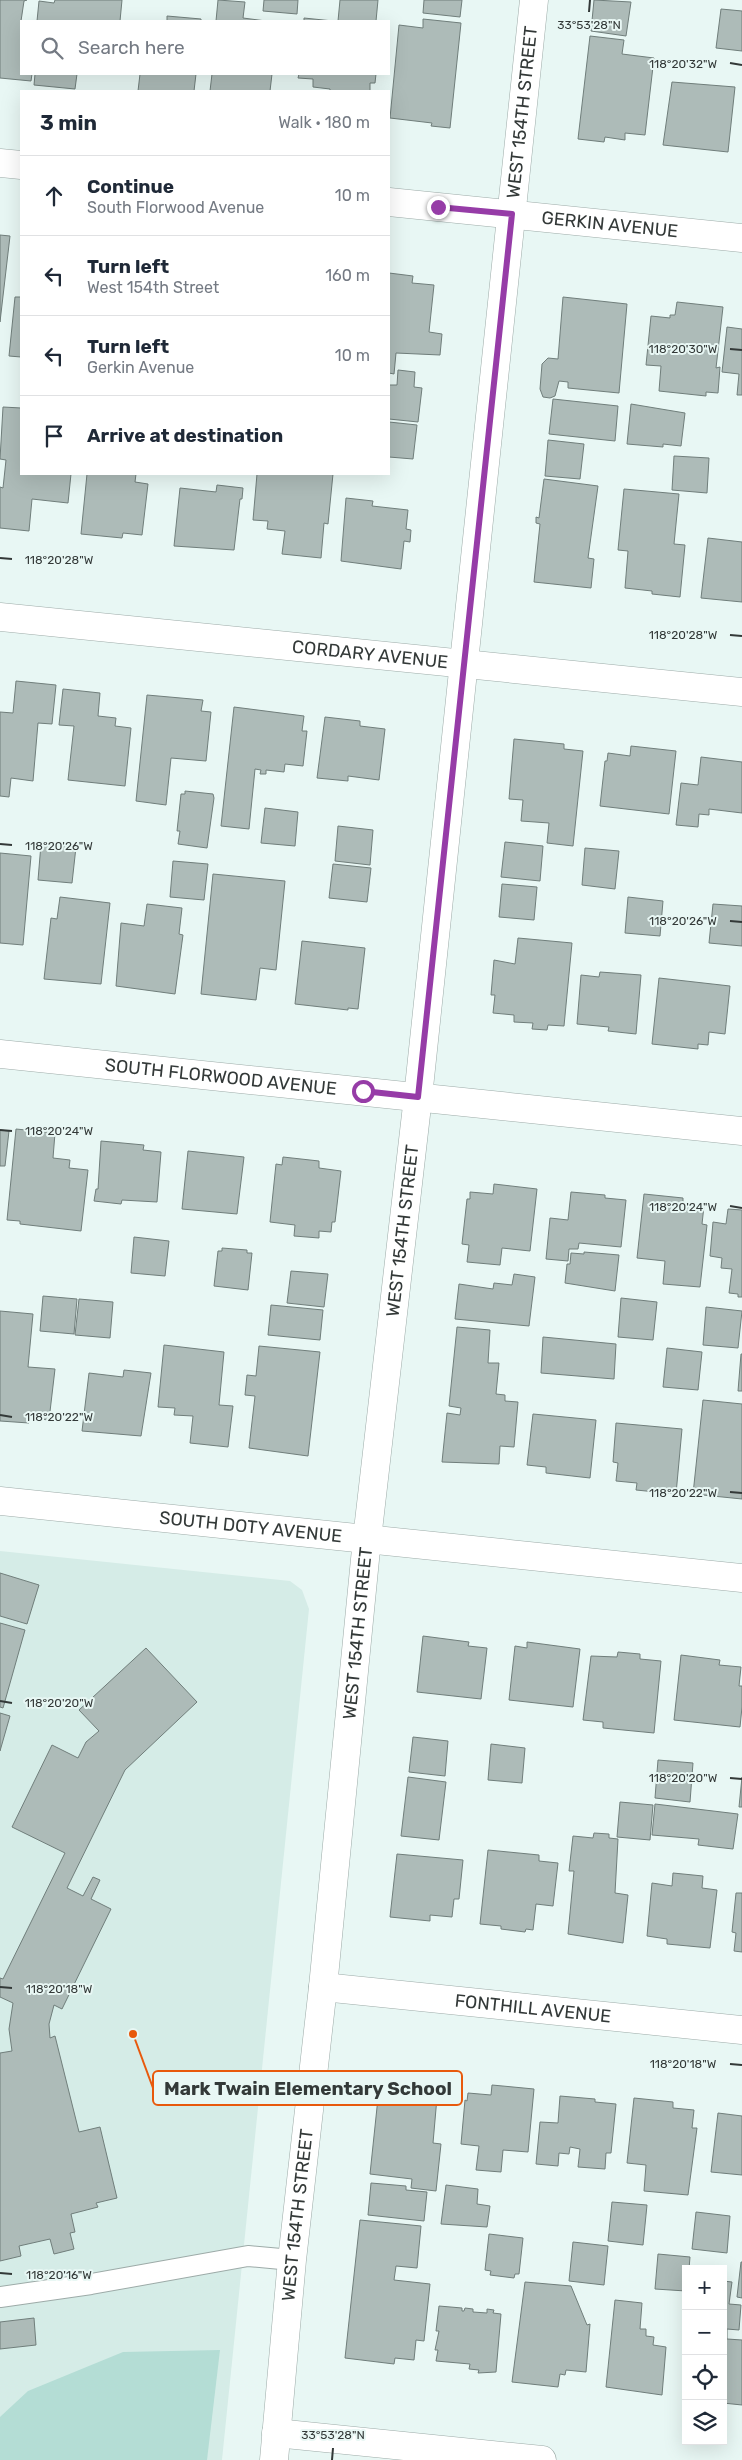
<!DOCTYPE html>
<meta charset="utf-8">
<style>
:root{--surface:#fff;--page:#f6f6f7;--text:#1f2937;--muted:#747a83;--line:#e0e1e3}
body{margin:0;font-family:Rubik,sans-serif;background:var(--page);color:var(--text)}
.controls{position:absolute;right:15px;bottom:15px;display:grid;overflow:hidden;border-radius:0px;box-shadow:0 5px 20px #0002}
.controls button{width:45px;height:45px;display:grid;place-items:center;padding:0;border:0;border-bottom:1px solid var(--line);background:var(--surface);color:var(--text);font:25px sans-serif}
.stop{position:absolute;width:15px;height:15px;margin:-11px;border:4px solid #963ca7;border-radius:50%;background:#fff}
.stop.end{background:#963ca7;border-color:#fff;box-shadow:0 1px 5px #0008}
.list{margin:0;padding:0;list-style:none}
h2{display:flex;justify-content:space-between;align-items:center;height:65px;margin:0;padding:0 20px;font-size:21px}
h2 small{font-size:16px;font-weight:400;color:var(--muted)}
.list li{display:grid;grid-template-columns:32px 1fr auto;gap:15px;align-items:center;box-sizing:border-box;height:80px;padding:0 20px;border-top:1px solid var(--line)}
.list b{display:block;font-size:19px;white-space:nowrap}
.list p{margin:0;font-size:16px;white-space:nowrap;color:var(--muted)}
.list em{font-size:16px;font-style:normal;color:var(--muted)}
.icon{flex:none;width:28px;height:28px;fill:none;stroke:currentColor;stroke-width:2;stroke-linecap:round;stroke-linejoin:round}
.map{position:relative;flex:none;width:742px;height:2460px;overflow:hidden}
.search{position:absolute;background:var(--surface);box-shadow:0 5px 20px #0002;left:20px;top:20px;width:370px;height:55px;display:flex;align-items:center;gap:12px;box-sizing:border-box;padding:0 18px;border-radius:0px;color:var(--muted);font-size:19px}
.panel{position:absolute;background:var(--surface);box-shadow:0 5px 20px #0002;left:20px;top:90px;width:370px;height:385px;border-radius:0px}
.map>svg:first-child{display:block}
</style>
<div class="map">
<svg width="742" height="2460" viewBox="0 0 742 2460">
<rect width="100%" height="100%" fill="#e8f7f4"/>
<!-- built -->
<path fill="#d5ece7" d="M0,1551L290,1581L302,1590L309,1609L222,2460H0Z"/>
<!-- green -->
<path fill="#b4ddd5" d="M220,2350L207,2460H0V2417L28,2391L123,2352Z"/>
<!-- building -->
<g fill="#adbbb8" stroke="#707e7b">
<path d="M0,0H27L24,1L21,21V74H32L31,81L0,78Z"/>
<path d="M55,0H122L120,21H37L39,1L54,3Z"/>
<path d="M218,0L245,2L243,18L266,21H216Z"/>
<path d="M264,0H298L297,14L263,11Z"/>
<path d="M340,0H378L376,21H338Z"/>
<path d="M424,0H462L460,17L423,13Z"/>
<path d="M594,0L631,2L626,36L591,31Z"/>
<path d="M721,9L742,11V51L716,48Z"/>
<path d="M167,16L201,19V21H167Z"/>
<path d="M304,18L333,21H304Z"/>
<path d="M423,19L461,23L450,128L431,126L432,123L390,118L399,25L423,28Z"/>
<path d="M590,36L624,40L622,54L654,58L645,135L625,133V140L605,137L604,142L578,139Z"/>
<path d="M35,74H77L75,89L34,85Z"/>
<path d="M140,74H196L194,91H138Z"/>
<path d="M212,74H272L270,91H210Z"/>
<path d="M299,74H376L375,83H370V91H330V89L313,87V79L298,78Z"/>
<path d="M672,82L735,87L728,152L663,145Z"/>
<path d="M0,235L10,236L0,322Z"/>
<path d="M389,273L413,276L412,283L434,285L429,332L442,334L440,355L396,353L394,374L389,373Z"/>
<path d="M21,295V357L9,356L15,297H21Z"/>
<path d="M563,297L627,304L619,393L568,388V382L559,381L555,396L550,398L543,397L540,389L542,364L548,358L558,359Z"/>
<path d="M677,302L723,307L716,368L720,367L718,393L706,392V396L659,391L661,366L646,365L651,316L670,318V315H675Z"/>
<path d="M727,327L742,329V395H737L739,374L722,372Z"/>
<path d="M398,370L415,372L414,387L422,388L418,422L389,419V385H397Z"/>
<path d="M553,399L618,406L615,441L549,434Z"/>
<path d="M631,404L685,413L681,446L663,444V447L627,444Z"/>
<path d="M3,407L21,408V474H71L68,503L32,499L29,531L0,528V487L3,488L6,460L0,459Z"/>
<path d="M389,422L417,425L413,459L389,457Z"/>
<path d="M548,440L584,444L580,479L545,476Z"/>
<path d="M674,456L709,458L707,493L672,490Z"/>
<path d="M87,474H136L135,482L148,484L142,535L123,533L122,538L81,534Z"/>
<path d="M257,474H333L328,524L324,523L321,558L282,554L285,531L267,529L268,521L253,520Z"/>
<path d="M544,479L598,486L588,558L594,559L591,588L534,582L540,524L536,523V517L539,518Z"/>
<path d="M217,485L243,488L242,499H240L234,550L174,546L180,488L216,492Z"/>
<path d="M624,489L679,494L674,544L685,545L680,597L652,594V591L625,588L628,551L618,550Z"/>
<path d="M346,498L373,501L372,506L408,510L406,529L411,530L410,542L404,541L401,569L341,561Z"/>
<path d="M708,538L742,542V602L701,598Z"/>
<path d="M16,681L56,685L52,724L38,723L33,781L11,778L9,797L0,796V712L13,713Z"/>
<path d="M63,689L100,693L98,716L116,718L115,726L131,728L125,786L68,780L74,726L59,725Z"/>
<path d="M147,695L203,700L201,711L211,712L206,761L171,758L166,805L136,801Z"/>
<path d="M234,707L304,716L302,731H307L303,766L285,764L284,772L266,770V774H260L261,770L255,769L249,829L221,826Z"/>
<path d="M325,717L360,721V726L385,729L379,780L348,776V781L317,778Z"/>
<path d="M514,739L564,744V749L583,751L573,846L547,843L549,823L521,821L523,800L509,799Z"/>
<path d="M631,746L676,751L669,814L600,806L605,761H607L608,753L630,756Z"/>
<path d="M701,757L742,762V813L709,809V815L699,814L698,827L676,825L681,783L698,785Z"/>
<path d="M185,791L213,794L214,798L207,848L178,844L180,831H177L181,794H185Z"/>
<path d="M265,808L298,812L295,846L261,843Z"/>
<path d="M338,826L373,830L370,865L335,861Z"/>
<path d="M505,842L543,846L540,881L501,877Z"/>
<path d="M41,844L76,847L72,883L38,880Z"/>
<path d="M585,848L619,851L615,889L582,885Z"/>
<path d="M0,853L31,856L23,945L0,943Z"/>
<path d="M173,861L208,864L204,900L170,897Z"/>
<path d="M333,864L371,868L367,902L329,898Z"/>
<path d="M213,874L285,881L276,970L260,968L256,1000L201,994Z"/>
<path d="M502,884L537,887L534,920L499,917Z"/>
<path d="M60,897L110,903L101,984L44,979L51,918L57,919Z"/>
<path d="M628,897L663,901L660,936L625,933Z"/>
<path d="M147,904L182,908L179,934L183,935L175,994L116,986L121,923L144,926Z"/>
<path d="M713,904L742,906V946L709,943Z"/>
<path d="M518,938L572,943L564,1026L548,1025L547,1030L532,1029L533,1023L514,1022V1015L493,1013L495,995H491L494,960L515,964Z"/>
<path d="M302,941L365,948L358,1009L348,1008V1010L295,1004Z"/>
<path d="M600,972L641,975L636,1034L608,1031L609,1027L577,1024L581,975L599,977Z"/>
<path d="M659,978L730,986L725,1034L709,1032L708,1045L698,1044V1049L652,1044Z"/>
<path d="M16,1129L55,1133L53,1158L70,1160L69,1168L88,1170L81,1231L20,1224V1221L7,1220Z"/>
<path d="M0,1130L9,1131L5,1166H0Z"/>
<path d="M101,1141L144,1145L143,1150L161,1152L157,1202L122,1200L121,1204L94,1201L96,1189H98Z"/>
<path d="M188,1151L244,1157L237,1214L182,1209Z"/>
<path d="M283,1157L319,1161V1168L341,1171L335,1222H332L331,1232L319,1231V1238L294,1236L295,1225L270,1222L276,1164L282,1165Z"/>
<path d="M494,1184L537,1189L530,1251L502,1248L500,1265L467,1262L469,1245L462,1244L467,1199H470V1192L493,1194Z"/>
<path d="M571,1192L605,1195V1198L626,1200L621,1247L579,1243L578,1249H569L568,1261L546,1259L550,1218L568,1220Z"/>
<path d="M644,1194L683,1198V1204L704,1206L702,1224L707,1225L700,1287L663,1284L665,1261L637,1258Z"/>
<path d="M728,1209L742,1210V1297H738V1294L729,1293L732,1269L721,1268L722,1258L710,1256L713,1222L726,1224Z"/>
<path d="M134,1237L169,1241L165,1276L131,1273Z"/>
<path d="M222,1248L247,1250V1253H252L248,1290L214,1286L218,1251H222Z"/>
<path d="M584,1252L619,1255L615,1291L565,1283L567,1264H570L571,1253L584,1254Z"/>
<path d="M291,1271L328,1274L324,1307L287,1303Z"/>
<path d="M514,1274L535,1277L529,1326L455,1319L459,1284L493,1289L494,1283L512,1285Z"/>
<path d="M43,1296L77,1299L74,1334L40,1331Z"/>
<path d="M621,1298L657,1302L653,1340L618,1337Z"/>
<path d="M79,1299L113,1302L110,1338L75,1335Z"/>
<path d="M271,1305L323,1310L320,1340L268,1335Z"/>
<path d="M706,1307L742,1311L738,1348L703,1345Z"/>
<path d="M0,1311L33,1314L28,1367L55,1369L49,1420L30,1418L29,1423L0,1421Z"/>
<path d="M457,1327L490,1330L488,1363H499L496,1394L505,1395V1401L518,1402L514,1447L500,1446L499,1464L442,1462L447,1413L460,1415L461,1408L449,1406Z"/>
<path d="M543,1337L616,1344L614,1379L541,1373Z"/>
<path d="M164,1345L224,1352L219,1405L233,1406L228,1447L190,1443L193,1416L174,1415L175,1408L158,1407Z"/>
<path d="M259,1346L320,1352L308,1456L249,1448L255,1396L245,1395L247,1375L256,1376Z"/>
<path d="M667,1348L702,1352L698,1390L663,1387Z"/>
<path d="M741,1354H742V1391H738Z"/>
<path d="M124,1370L151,1373L141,1436L82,1431L89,1373L123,1377Z"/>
<path d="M703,1400L742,1404V1499L693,1494Z"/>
<path d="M533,1414L596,1420L590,1478L546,1473V1467L527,1465Z"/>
<path d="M616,1423L682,1429L676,1494L636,1490L637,1483L616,1481L618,1463L613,1462Z"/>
<path d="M0,1573L39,1585L27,1624L0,1616Z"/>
<path d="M0,1623L25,1630L3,1708L0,1707Z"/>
<path d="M423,1636L469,1642L468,1646L487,1648L481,1699L417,1692Z"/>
<path d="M527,1642L580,1649L573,1707L509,1700L515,1646L527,1648Z"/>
<path d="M146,1648L197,1702L125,1770L67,1888L83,1896L93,1877L100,1880L91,1899L111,1909L62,2009L54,2005L49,2024L50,2038L55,2036L79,2132L100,2127L117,2198L96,2203L98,2207L71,2214L75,2232L70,2233L74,2249L54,2254L50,2239L19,2246L21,2256L0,2261V2053L12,2051L9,2029L13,2003L0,1997V1978L3,1979L65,1853L12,1827L52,1745L78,1758L86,1742L99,1731L79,1710Z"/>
<path d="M618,1652L640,1654V1659L661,1661L654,1733L603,1728V1722L583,1720L591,1656L617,1657Z"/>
<path d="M681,1655L720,1660L719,1665L741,1667L739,1686H742V1707L740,1727L674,1720Z"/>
<path d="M0,1713L10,1716L0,1751Z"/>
<path d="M413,1737L448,1741L445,1776L409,1772Z"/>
<path d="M491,1744L525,1748L522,1783L488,1780Z"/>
<path d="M658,1760L693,1763L690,1802L655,1798Z"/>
<path d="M408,1777L446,1782L439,1840L401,1836Z"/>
<path d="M742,1777V1807H739Z"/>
<path d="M620,1802L653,1805L650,1840L617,1837Z"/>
<path d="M655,1804L738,1814L733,1849L698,1845L699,1839L652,1835Z"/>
<path d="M594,1833L609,1834V1838L618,1839L615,1893L628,1895L623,1943L568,1934L574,1871H569L573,1836L593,1838Z"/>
<path d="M488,1850L539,1855V1861L558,1863L553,1906L536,1904L533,1930L526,1929L525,1932L501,1929V1926L480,1924Z"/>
<path d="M397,1854L463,1860L459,1899H454L452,1917L430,1915V1921L390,1917Z"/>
<path d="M673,1873L703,1876L702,1888L717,1890L710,1948L667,1944V1939L647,1936L652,1883L672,1886Z"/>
<path d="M736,1893H742V1952L734,1951L736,1933L732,1932Z"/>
<path d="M380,2079L438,2086L433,2143L441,2144L436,2191L411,2188L412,2179L370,2174Z"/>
<path d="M492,2085L534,2089L528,2152L503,2150L501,2172L476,2170L479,2146L461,2144L465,2100L467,2101L468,2093L491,2095Z"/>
<path d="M560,2096L595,2099V2102L616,2104L611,2153H606L605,2169L578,2167L580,2149L570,2147L569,2154L559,2153L558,2166L536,2164L540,2122L558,2123Z"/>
<path d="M634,2098L673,2102V2108L694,2110L692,2128H697L688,2195L644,2191L646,2165L627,2163Z"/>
<path d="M718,2113L742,2116V2175L711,2172Z"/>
<path d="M371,2183L406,2186V2190L427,2192L424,2221L368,2215Z"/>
<path d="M446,2185L478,2189L477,2204L490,2206L487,2227L441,2224Z"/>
<path d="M612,2202L647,2205L643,2245L608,2241Z"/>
<path d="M696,2212L730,2216L727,2253L692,2249Z"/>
<path d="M360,2220L421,2226L417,2268L396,2266L394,2280L430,2284L424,2341L416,2340L414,2360L395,2358L394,2364L345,2358Z"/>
<path d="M489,2234L523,2238L519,2274H515L514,2278L490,2275L491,2271L485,2270Z"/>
<path d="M573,2242L608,2246L604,2285L569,2281Z"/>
<path d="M658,2254L690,2257L689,2269H686V2291L655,2289Z"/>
<path d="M741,2262H742V2298L737,2297Z"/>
<path d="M723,2281L732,2282L729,2304L741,2305L739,2330L727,2329V2339L742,2340V2405L723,2403Z"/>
<path d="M525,2282L571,2286L587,2325L590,2324L586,2372L566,2370L565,2375L560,2374L558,2387L512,2382Z"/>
<path d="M615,2300L642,2303L640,2329H646V2336L654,2337L653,2345L666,2347L662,2395L606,2387Z"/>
<path d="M439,2306L462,2308V2311H464L465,2308L473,2309V2312L487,2313V2309L494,2310L493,2313L501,2314L496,2372L478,2373L479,2370L469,2369L470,2364L436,2361L438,2350H435L439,2331H436Z"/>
<path d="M34,2318L36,2345L0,2349V2322Z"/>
</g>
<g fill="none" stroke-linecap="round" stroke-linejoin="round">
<defs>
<path id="lane" d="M0,2297L91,2284L248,2256L292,2260"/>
<g id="street">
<path d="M0,163L21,165"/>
<path id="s1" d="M389,202L742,238"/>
<path id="s2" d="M0,617L742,692"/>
<path id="s3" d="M0,1054L742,1131"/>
<path id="s4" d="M0,1501L742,1578"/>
<path id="s5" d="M323,1987L742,2030"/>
<path d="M276,2433L542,2460"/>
<path id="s6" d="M274,2460L292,2260L323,1987L367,1539L418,1097L534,0"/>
</g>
</defs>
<!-- lane casing -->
<use href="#lane" stroke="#9daba8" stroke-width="22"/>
<!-- street casing -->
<use href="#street" stroke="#9daba8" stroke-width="29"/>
<!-- lane -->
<use href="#lane" stroke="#fff" stroke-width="20"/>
<!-- street -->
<use href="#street" stroke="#fff" stroke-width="28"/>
</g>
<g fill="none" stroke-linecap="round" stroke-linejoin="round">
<!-- route -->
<path stroke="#963ca7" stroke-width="6" d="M363,1091L418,1097L512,214L438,207"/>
</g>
<!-- ticks -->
<path fill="none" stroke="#333938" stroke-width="2" d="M589,12L590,0M730,63L742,65M730,349L742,350M0,558L12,559M730,635L742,636M0,844L12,845M730,921L742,922M0,1130L12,1131M730,1206L742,1208M0,1415L12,1417M730,1492L742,1493M0,1701L12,1703M730,1778L742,1779M0,1987L12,1988M730,2064L742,2065M0,2273L12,2274M332,2460L333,2448"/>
<g text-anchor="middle" stroke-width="4" stroke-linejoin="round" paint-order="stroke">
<!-- street labels -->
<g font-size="18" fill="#333938" stroke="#e8f7f4">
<text dy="6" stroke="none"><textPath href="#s6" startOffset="2361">WEST 154TH STREET</textPath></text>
<text dy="6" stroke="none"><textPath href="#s1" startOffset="222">GERKIN AVENUE</textPath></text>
<text dy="6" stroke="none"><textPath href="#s2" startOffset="372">CORDARY AVENUE</textPath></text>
<text dy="6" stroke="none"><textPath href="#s3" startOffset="222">SOUTH FLORWOOD AVENUE</textPath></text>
<text dy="6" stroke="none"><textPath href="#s6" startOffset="1236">WEST 154TH STREET</textPath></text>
<text dy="6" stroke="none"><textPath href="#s4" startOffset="252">SOUTH DOTY AVENUE</textPath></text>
<text dy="6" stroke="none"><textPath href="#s6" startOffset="831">WEST 154TH STREET</textPath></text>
<text dy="6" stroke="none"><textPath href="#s5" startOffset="211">FONTHILL AVENUE</textPath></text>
<text dy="6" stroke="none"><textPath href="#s6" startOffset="246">WEST 154TH STREET</textPath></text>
</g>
</g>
<g font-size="12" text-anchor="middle" fill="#333938" stroke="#e8f7f4" stroke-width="4" stroke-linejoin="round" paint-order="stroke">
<text x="589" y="29">33°53'28"N</text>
<text x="683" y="68">118°20'32"W</text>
<text x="683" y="353">118°20'30"W</text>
<text x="59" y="564">118°20'28"W</text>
<text x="683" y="639">118°20'28"W</text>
<text x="59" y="850">118°20'26"W</text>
<text x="683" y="925">118°20'26"W</text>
<text x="59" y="1135">118°20'24"W</text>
<text x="683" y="1211">118°20'24"W</text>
<text x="59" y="1421">118°20'22"W</text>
<text x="683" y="1497">118°20'22"W</text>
<text x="59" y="1707">118°20'20"W</text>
<text x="683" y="1782">118°20'20"W</text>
<text x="59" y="1993">118°20'18"W</text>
<text x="683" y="2068">118°20'18"W</text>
<text x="59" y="2279">118°20'16"W</text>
<text x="333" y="2439">33°53'28"N</text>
</g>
<!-- callouts -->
<path fill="none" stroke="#e8590c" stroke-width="2" d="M133 2034L153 2088"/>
<circle fill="#e8590c" stroke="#e8f7f4" stroke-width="2" cx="133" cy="2034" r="5"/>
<rect fill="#e8f7f4" stroke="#e8590c" stroke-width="2" x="153" y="2071" width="309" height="34" rx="5"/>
<g font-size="19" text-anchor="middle" font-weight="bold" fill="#333938">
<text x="308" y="2095">Mark Twain Elementary School</text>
</g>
</svg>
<div class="controls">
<button>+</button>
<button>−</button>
<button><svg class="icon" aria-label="locate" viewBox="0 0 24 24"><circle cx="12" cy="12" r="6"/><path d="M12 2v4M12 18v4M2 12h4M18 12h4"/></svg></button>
<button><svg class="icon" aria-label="layers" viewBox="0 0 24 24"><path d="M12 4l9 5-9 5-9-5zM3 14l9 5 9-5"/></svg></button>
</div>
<div class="stop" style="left:363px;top:1091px"></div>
<div class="stop end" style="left:438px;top:207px"></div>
<div class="search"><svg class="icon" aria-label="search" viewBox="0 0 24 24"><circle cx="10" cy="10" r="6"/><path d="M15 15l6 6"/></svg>Search here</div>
<section class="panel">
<h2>3 min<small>Walk · 180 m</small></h2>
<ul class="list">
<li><svg class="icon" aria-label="ahead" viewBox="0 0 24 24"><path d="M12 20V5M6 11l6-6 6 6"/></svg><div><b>Continue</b><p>South Florwood Avenue</p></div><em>10 m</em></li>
<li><svg class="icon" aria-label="left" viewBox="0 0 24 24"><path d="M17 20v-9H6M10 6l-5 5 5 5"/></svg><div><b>Turn left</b><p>West 154th Street</p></div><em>160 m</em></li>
<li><svg class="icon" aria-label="left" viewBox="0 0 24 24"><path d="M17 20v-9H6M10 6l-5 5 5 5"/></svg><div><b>Turn left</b><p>Gerkin Avenue</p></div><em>10 m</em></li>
<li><svg class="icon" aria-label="arrive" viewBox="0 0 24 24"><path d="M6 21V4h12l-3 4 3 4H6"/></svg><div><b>Arrive at destination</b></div></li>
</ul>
</section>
</div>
